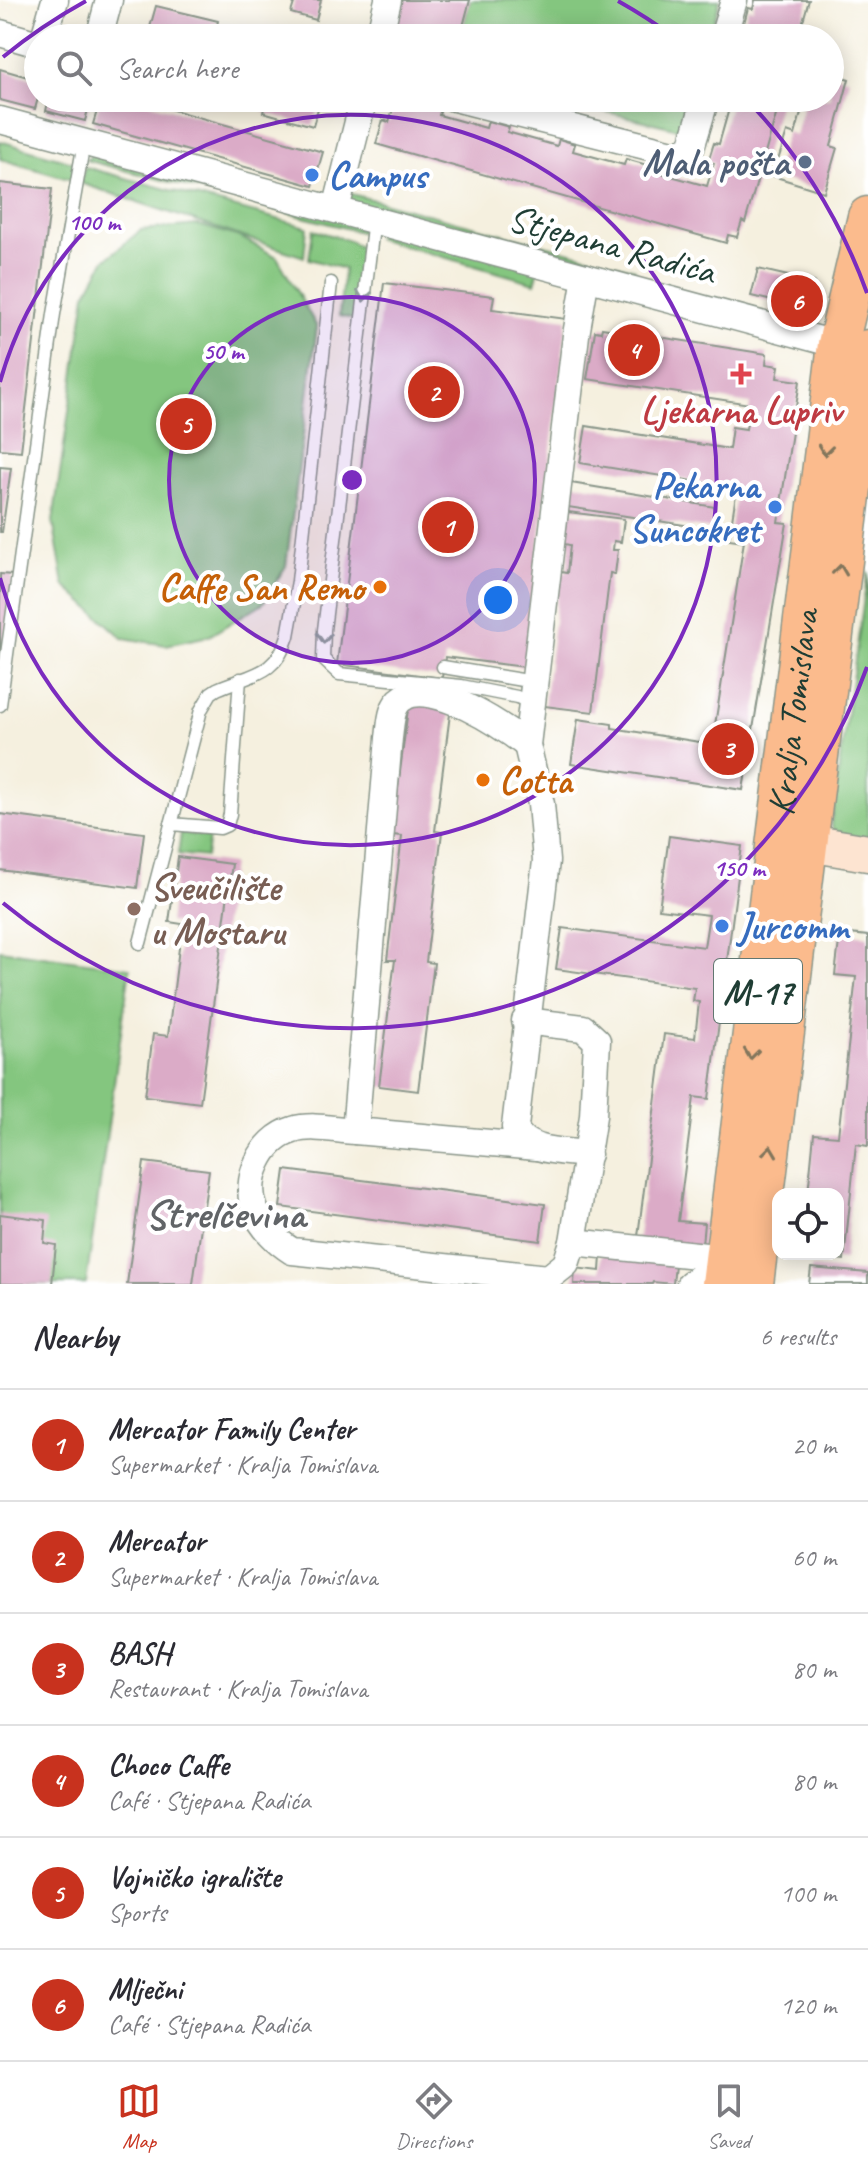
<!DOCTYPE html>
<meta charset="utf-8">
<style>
:root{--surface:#fff;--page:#f2f2f3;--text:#2b2b33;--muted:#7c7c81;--line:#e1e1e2;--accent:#c8321e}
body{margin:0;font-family:Caveat,sans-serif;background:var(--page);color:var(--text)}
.controls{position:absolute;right:24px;bottom:24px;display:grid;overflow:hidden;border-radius:16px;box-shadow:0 4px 20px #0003}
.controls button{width:72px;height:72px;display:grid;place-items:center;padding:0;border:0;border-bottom:2px solid var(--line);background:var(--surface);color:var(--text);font:40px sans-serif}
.you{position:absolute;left:498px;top:600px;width:28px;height:28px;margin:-20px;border:6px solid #fff;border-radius:50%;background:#1a73e8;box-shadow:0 0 0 12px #1a73e833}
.badge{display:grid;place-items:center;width:52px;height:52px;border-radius:50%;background:var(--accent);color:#fff;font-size:26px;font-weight:700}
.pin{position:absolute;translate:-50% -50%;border:4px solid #fff;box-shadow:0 2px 8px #0006}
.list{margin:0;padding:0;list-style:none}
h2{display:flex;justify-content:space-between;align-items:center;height:104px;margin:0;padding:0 32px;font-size:34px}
h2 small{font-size:26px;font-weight:400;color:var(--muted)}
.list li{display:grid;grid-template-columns:52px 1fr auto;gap:24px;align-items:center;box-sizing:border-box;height:112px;padding:0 32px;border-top:2px solid var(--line)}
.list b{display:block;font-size:30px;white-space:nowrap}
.list p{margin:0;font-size:26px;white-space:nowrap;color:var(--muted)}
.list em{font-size:26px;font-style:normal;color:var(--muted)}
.icon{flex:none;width:44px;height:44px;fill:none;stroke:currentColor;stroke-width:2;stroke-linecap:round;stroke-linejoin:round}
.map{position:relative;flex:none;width:868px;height:1284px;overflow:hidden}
.search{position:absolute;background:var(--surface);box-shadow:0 4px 20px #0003;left:24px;right:24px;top:24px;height:88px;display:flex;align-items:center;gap:20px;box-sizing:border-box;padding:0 28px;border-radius:44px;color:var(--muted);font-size:30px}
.sheet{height:776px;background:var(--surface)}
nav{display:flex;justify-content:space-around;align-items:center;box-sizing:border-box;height:112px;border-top:2px solid var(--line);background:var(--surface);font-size:22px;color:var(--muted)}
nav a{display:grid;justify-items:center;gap:4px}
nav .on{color:var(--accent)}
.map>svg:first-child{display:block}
</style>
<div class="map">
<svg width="868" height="1284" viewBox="0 0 868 1284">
<rect width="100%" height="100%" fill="#fff"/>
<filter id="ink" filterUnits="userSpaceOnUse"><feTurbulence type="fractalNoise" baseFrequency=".0125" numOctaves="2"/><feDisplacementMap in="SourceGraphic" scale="16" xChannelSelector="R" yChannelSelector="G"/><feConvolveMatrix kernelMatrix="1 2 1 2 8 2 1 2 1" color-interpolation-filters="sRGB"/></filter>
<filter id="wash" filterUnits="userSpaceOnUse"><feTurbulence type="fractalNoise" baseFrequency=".006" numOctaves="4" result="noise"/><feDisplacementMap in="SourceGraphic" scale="32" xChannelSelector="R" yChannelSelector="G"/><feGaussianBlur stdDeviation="1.8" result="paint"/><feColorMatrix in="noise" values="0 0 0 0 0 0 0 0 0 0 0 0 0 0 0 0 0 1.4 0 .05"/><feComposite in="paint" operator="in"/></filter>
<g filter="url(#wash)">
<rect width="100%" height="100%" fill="#f5f0df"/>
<!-- green -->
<g fill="#84c67f" stroke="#52825a" stroke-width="2">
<path d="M470,0H720L709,38H460Z"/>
<path d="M548,98H692L683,130Z"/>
<path d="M0,141L76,163L72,180L0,159Z"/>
<path d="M96,152L365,222L368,234L86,160Z"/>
<path d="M85,167L307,227L304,257L80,183Z"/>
<path d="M340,191L635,269L632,279L339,207Z"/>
<path d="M198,225L240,237L277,257L317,327L286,566L263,603L209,636L166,645L123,638L64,585L53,521L86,294L104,261L141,230Z"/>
<path d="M383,229L539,269L535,283L376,238Z"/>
<path d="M313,230L348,240L361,248L355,320L339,316L344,269L309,259Z"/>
<path d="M868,572V845L834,834L831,822Z"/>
<path d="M181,833L209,837L206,857L178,854Z"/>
<path d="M0,950L130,968L86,1284H0Z"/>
</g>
<g id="blocks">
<!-- building -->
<g fill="#dbabc7">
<path d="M295,0H321L316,20L291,13Z"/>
<path d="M400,0H470L460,38H426L393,29Z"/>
<path d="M755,0H809L798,38H746L748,29L743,27L748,8L753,9Z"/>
<path d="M156,6L218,21L214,38H147Z"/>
<path d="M0,69L38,80V98L35,109L0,100Z"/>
<path d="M830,73L849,79L831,146L837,148L824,192L773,176L787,132L795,135L805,98H830Z"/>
<path d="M49,98H91L85,121L46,111Z"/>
<path d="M101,98H130L323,152L313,186L93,124Z"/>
<path d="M267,98H321L313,126L263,112Z"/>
<path d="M732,98H781L745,223L742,221L737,237L728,235L726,243L376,144L383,120L389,122L395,102L420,109L422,103L441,109L439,115L486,128L488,121L509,127L507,132L557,146L559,139L575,144L573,151L624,165L626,159L647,165L646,169L707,186L714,163L708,162L714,143L719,144Z"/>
<path d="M0,183L52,189L21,451L0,449Z"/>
<path d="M758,269L814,282L808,309L751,296Z"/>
<path d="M384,283L494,296L492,309L567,319L524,667L445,657L442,678L337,664Z"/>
<path d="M602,328L767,354L766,364L779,366L777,378L800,381L778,522L787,523L743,790L571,764L578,719L612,724V728L712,744L744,541L729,539L737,488L580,463L586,426L729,449L732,427L746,429L750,404L587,379L595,331L601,332Z"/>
<path d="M0,467L11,468L2,532H0Z"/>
<path d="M571,483L715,507L710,529L568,507Z"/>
<path d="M568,512L624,519L621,542L614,541L613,550H618L615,574L610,573L593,712L544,706L560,572L567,573L570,545L564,544Z"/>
<path d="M0,574L13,575L2,658H0Z"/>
<path d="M409,701L451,706L435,831L442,832L426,962L434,963L418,1091L379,1086L395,960H387L402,836L392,835Z"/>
<path d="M0,814L144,833L137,888L0,870Z"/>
<path d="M669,836L742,846L709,1099L694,1097L678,1221L704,1223L700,1266L675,1264L673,1284L653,1282L652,1284H574L575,1268L600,1271L601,1256L638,1236L664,1034L695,1038L699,1002L693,1001L695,988L556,969L562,928L704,947L709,915L659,909Z"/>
<path d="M178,857L232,864L200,1103L145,1096L153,1034L168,1036L182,924L169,922Z"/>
<path d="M840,933L868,936V1146L856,1144L844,1260L810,1256L811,1254H838V1194H808L814,1134L838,1136L856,977L835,975Z"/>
<path d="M144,1162L209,1170L193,1284H127Z"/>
<path d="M285,1170L545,1204L540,1241L280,1207Z"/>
<path d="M0,1214L46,1220L44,1243L56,1245L52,1284H0Z"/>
<path d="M811,1268L868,1273V1284H809Z"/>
</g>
</g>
</g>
<g filter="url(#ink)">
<use href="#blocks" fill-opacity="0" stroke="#8a968a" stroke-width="2"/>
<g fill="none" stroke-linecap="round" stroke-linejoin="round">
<defs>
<g id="service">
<path d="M374,219L324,630L323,659L339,674L461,686L517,697L532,703"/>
<path d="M443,667L534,682"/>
<path d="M0,705L54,314L84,142"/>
<path d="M171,824L220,828L227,825L230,814L240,679"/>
<path d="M140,943L201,710L211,693L217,689C251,674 276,676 288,636L298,581L331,283"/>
</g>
<g id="minor">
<path d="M0,33L38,44"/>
<path d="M44,38L55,0"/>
<path d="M99,38L109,0"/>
<path d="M379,38L388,0"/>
<path d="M723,38L734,0"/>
<path d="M454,98L677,154L691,148L706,98"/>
<path d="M0,120L850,348"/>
<path d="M336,209L364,98"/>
<path d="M586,277L576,335L527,745L541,804L546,861L515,1127C522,1153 566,1151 588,1154"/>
<path d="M527,745C504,727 432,678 403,698C390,706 391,725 389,738L355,1131L536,1147"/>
<path d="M525,1021L583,1028L597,1041L593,1116L573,1242L566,1264L541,1284"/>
<path d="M355,1131C336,1130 312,1124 293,1130C262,1139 243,1180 255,1210C262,1227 277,1242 292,1251L548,1278"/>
<path d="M573,1242L725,1258"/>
<path d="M690,1284L725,1258"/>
</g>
<path id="secondary" d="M779,838L868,853"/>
<g id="primary">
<path id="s1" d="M722,1284L838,344L868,217"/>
<path d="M753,1284L868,350"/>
</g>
</defs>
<!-- service casing -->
<use href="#service" stroke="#8a968a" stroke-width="15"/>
<!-- minor casing -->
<use href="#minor" stroke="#8a968a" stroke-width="29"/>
<!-- secondary casing -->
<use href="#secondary" stroke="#8a968a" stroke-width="39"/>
<!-- primary casing -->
<use href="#primary" stroke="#8a968a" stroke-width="43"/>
<!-- service -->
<use href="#service" stroke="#fff" stroke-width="12"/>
<!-- minor -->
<use href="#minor" stroke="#fff" stroke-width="26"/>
<!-- secondary -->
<use href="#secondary" stroke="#fde4d1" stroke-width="36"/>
<!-- primary -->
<use href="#primary" stroke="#fbbb8d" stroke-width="40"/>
</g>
<!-- one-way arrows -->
<defs><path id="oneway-chevron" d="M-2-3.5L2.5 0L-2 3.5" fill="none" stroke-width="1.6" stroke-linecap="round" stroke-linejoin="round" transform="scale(2)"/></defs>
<g stroke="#8f9e9a">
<use href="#oneway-chevron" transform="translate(364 296) rotate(97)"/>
<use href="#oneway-chevron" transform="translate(324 638) rotate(93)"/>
</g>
<g stroke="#82765c">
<use href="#oneway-chevron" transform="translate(825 450) rotate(97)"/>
<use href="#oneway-chevron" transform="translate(840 570) rotate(-83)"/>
<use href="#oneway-chevron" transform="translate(751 1054) rotate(97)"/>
<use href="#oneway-chevron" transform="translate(770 1151) rotate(-83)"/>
</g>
</g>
<!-- distance rings -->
<circle cx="352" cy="480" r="183" fill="#7b2cbf" fill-opacity=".12"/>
<g fill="none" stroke="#7b2cbf" stroke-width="4">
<circle cx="352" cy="480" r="183"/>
<path d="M0 382A365 365 0 1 1 0 578"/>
<path d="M867 667A548 548 0 0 1 3 903M3 57A548 548 0 0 1 86 1M618 1A548 548 0 0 1 674 37M746 99A548 548 0 0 1 867 293"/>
</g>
<!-- markers -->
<circle fill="#5c6f8a" stroke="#fff" stroke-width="3" cx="805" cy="162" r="8"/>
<g fill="#3f7fe0" stroke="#fff" stroke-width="3">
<circle cx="312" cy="175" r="8"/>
<circle cx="775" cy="507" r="8"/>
<circle cx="722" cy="926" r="8"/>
</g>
<path fill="#e0444e" stroke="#fff" stroke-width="3" d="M737 362h8v8h8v8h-8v8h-8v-8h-8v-8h8z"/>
<g fill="#e8710a" stroke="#fff" stroke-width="3">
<circle cx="380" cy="587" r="8"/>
<circle cx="483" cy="780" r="8"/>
</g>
<circle fill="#8d6e63" stroke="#fff" stroke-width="3" cx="134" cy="909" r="8"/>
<g text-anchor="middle" stroke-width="8" stroke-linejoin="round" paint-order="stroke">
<!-- shield labels -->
<rect fill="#fff" stroke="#627771" stroke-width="2" x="714" y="959" width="88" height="64" rx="6"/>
<g font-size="36" font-weight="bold" fill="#1f3d34">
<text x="758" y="1004">M-17</text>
</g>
<!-- service labels -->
<g font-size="38" font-weight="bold" fill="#4e5e75" stroke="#fff" text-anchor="end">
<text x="789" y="175">Mala pošta</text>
</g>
<!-- shop labels -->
<g font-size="38" font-weight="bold" fill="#366cbe" stroke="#fff" text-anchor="start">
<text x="328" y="188">Campus</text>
<text x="759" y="498" text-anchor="end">Pekarna<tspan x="759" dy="44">Suncokret</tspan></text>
<text x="738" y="939">Jurcomm</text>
</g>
<!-- street labels -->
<g font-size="38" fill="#1f3d34" stroke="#fff">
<text transform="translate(612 244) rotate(15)" y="13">Stjepana Radića</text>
<text dy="13" stroke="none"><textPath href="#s1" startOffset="576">Kralja Tomislava</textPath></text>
</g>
<!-- health labels -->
<g font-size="38" font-weight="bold" fill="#be3a42" stroke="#fff">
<text x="741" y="423">Ljekarna Lupriv</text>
</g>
<!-- food labels -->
<g font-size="38" font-weight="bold" fill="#c56008" stroke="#fff" text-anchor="end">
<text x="364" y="600">Caffe San Remo</text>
<text x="499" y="793" text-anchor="start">Cotta</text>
</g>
<!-- education labels -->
<g font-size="38" font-weight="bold" fill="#785e54" stroke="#fff" text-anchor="start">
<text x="150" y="900">Sveučilište<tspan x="150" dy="44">u Mostaru</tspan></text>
</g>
<!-- quarter labels -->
<g font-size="42" font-weight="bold" fill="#616467" stroke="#fff">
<text x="225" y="1228">Strelčevina</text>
</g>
</g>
<circle cx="352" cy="480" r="12" fill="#7b2cbf" stroke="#fff" stroke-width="4"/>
<g font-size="24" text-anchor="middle" font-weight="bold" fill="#7b2cbf" stroke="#fff" stroke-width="8" stroke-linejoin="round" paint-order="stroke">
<text x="94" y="230">100 m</text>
<text x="223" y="359">50 m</text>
<text x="739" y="876">150 m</text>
</g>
</svg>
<div class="controls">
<button><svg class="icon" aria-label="locate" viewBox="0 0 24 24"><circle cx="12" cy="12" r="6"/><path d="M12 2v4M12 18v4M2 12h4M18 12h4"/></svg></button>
</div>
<div class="you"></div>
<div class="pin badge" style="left:448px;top:527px">1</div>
<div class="pin badge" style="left:434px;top:392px">2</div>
<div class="pin badge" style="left:728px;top:749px">3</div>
<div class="pin badge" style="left:634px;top:350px">4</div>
<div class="pin badge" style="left:186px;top:424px">5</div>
<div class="pin badge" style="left:797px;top:301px">6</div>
<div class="search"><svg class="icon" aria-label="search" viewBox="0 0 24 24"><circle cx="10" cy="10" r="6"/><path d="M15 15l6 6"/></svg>Search here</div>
</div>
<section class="sheet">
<h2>Nearby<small>6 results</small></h2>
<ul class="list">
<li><span class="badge">1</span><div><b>Mercator Family Center</b><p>Supermarket · Kralja Tomislava</p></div><em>20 m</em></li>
<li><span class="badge">2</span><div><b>Mercator</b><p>Supermarket · Kralja Tomislava</p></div><em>60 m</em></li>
<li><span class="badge">3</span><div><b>BASH</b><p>Restaurant · Kralja Tomislava</p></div><em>80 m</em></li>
<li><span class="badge">4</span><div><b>Choco Caffe</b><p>Café · Stjepana Radića</p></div><em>80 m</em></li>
<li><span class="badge">5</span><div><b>Vojničko igralište</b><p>Sports</p></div><em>100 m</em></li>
<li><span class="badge">6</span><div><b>Mlječni</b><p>Café · Stjepana Radića</p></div><em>120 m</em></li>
</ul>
</section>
<nav>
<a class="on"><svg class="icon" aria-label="map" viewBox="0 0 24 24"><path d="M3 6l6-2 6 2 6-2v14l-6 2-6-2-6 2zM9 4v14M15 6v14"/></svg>Map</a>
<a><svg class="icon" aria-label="directions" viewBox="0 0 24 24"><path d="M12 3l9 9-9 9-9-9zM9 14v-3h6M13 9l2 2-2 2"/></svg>Directions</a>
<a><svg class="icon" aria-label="saved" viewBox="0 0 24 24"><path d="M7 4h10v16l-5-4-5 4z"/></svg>Saved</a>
</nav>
